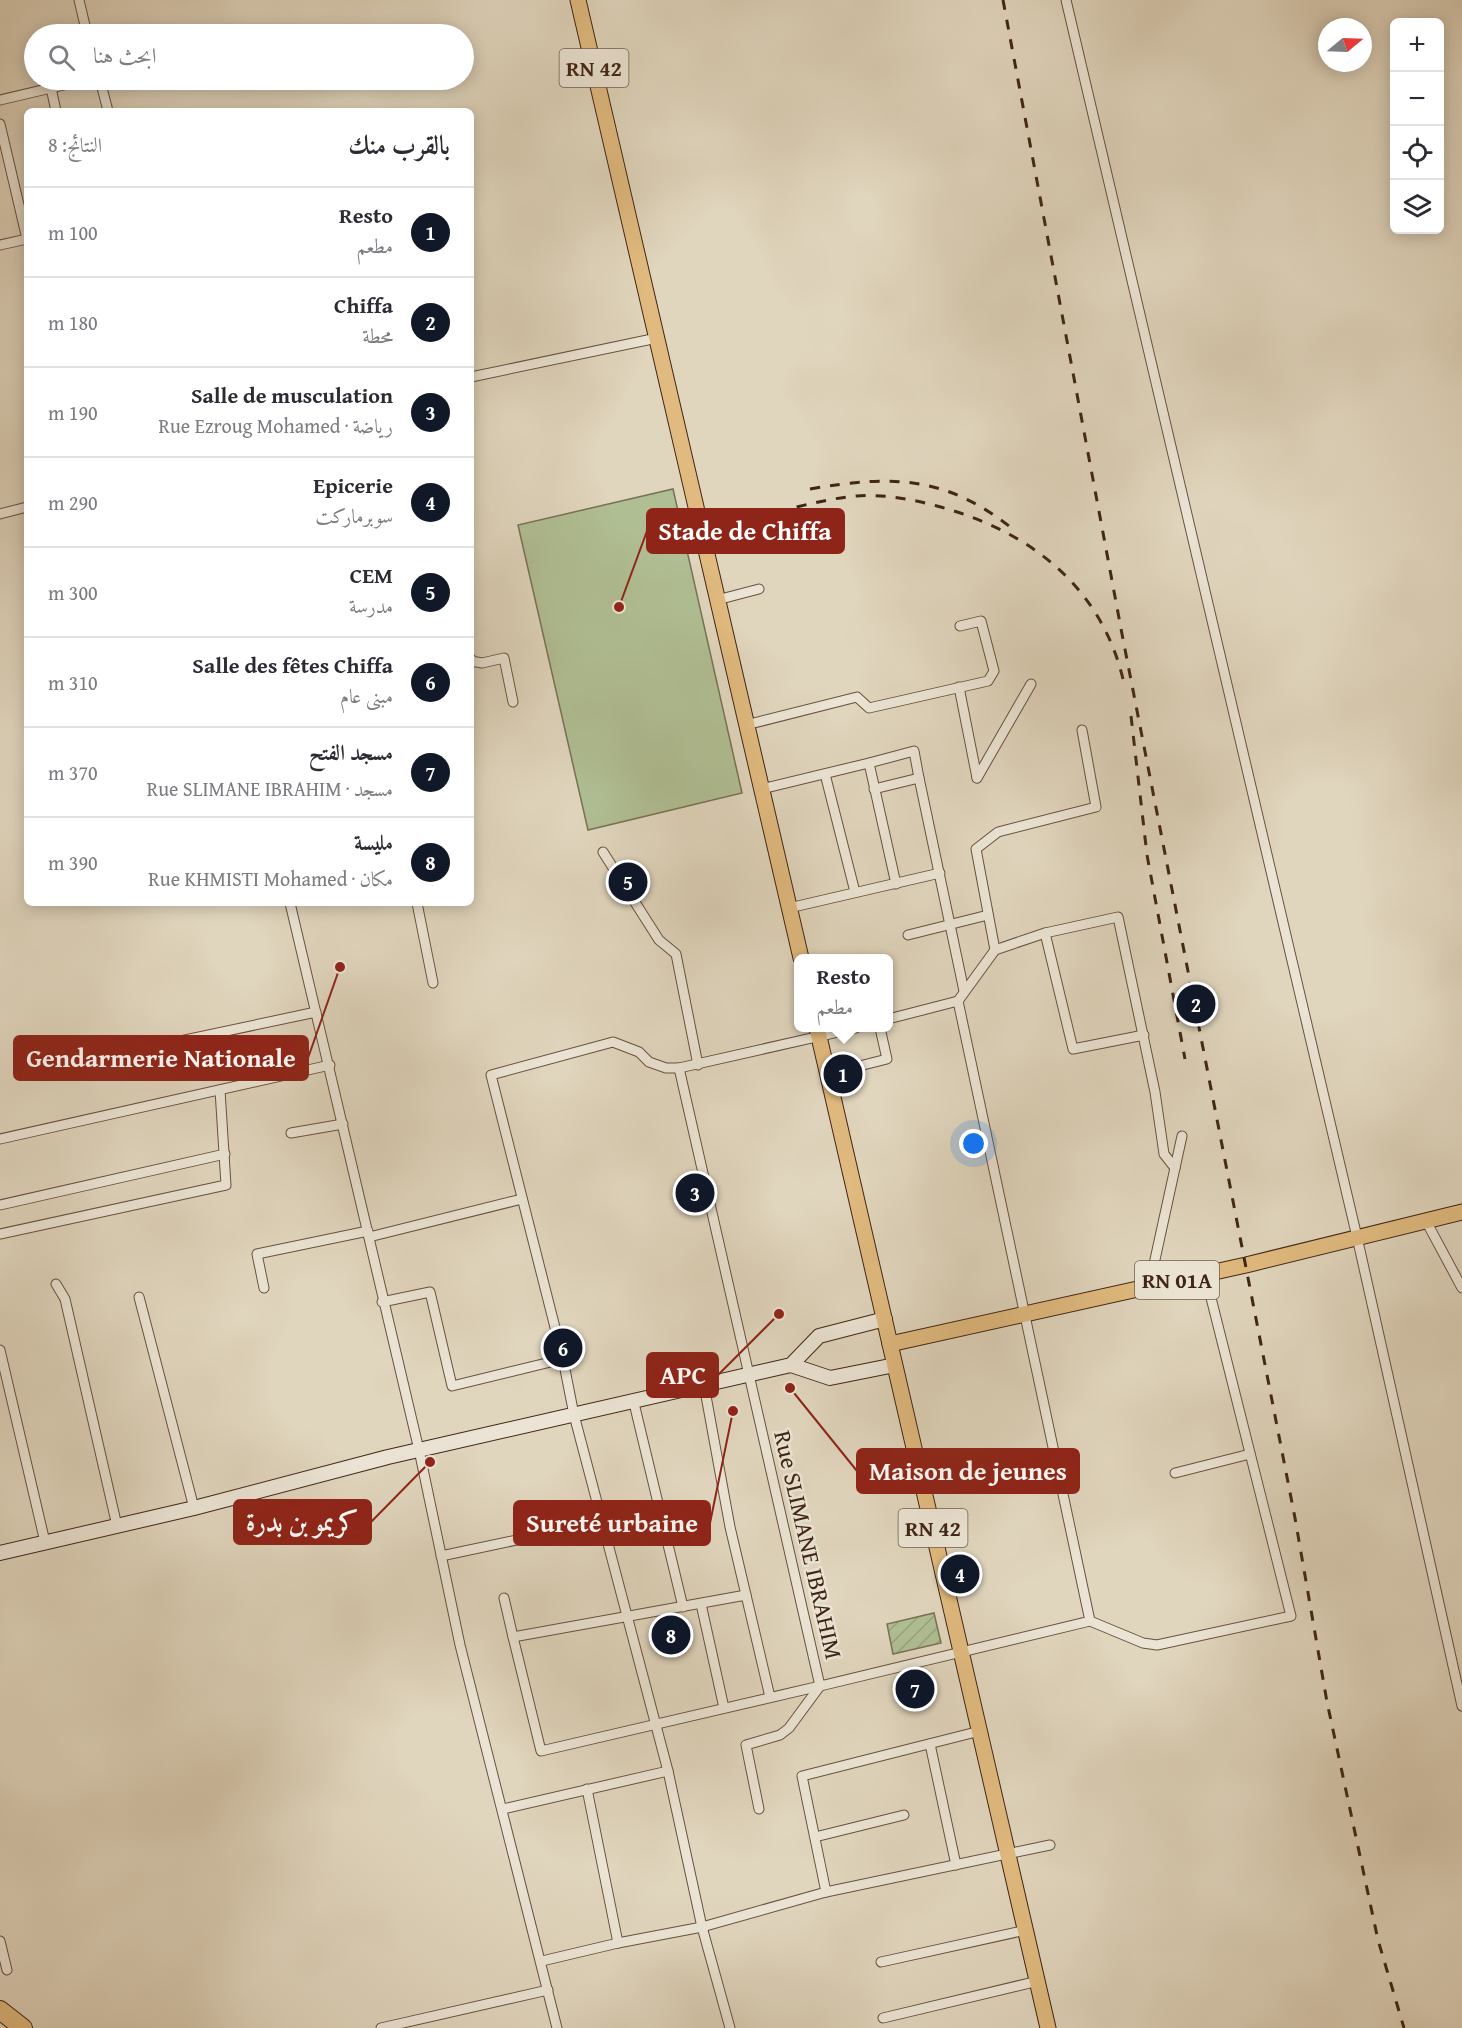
<!DOCTYPE html>
<html lang="ar">
<meta charset="utf-8">
<style>
:root{--surface:#fff;--page:#f2f2f3;--text:#2b2b33;--muted:#7c7c81;--line:#e1e1e2;--accent:#111827}
body{margin:0;font-family:"Gentium Book Plus",Amiri,serif;background:var(--page);color:var(--text);direction:rtl}
.controls{position:absolute;right:18px;top:18px;display:grid;overflow:hidden;border-radius:9px;box-shadow:0 3px 15px #0003}
.controls button{width:54px;height:54px;display:grid;place-items:center;padding:0;border:0;border-bottom:2px solid var(--line);background:var(--surface);color:var(--text);font:30px sans-serif}
.compass{position:absolute;left:1318px;top:18px;width:54px;height:54px;border-radius:50%;background:var(--surface);box-shadow:0 3px 15px #0003;rotate:71deg}
.you{position:absolute;left:974px;top:1144px;width:21px;height:21px;margin:-15px;border:4px solid #fff;border-radius:50%;background:#1a73e8;box-shadow:0 0 0 9px #1a73e833}
.badge{display:grid;place-items:center;width:39px;height:39px;border-radius:50%;background:var(--accent);color:#fff;font-size:20px;font-weight:700}
.pin{position:absolute;translate:-50% -50%;border:3px solid #fff;box-shadow:0 2px 6px #0006}
.popup{position:absolute;left:794px;top:954px;width:99px;height:78px;box-sizing:border-box;display:grid;place-content:center;border-radius:9px;background:var(--surface);filter:drop-shadow(0 2px 4px #0005);font-size:20px;white-space:nowrap;color:var(--muted)}
.popup b{font-size:22px;color:var(--text)}
.popup::after{content:'';position:absolute;left:50%;top:100%;margin-left:-12px;border:12px solid transparent;border-top-color:var(--surface)}
.list{margin:0;padding:0;list-style:none}
h2{display:flex;justify-content:space-between;align-items:center;height:78px;margin:0;padding:0 24px;font-size:26px}
h2 small{font-size:20px;font-weight:400;color:var(--muted)}
.list li{display:grid;grid-template-columns:39px 1fr auto;gap:18px;align-items:center;box-sizing:border-box;height:90px;padding:0 24px;border-top:2px solid var(--line)}
.list b{display:block;font-size:22px;white-space:nowrap}
.list p{margin:0;font-size:20px;white-space:nowrap;color:var(--muted)}
.list em{font-size:20px;font-style:normal;color:var(--muted)}
.icon{flex:none;width:33px;height:33px;fill:none;stroke:currentColor;stroke-width:2;stroke-linecap:round;stroke-linejoin:round}
.map{position:relative;flex:none;width:1462px;height:2028px;overflow:hidden;direction:ltr}
.search{position:absolute;background:var(--surface);box-shadow:0 3px 15px #0003;left:24px;top:24px;width:450px;height:66px;display:flex;align-items:center;gap:15px;box-sizing:border-box;padding:0 21px;border-radius:33px;color:var(--muted);font-size:22px}
.panel{position:absolute;background:var(--surface);box-shadow:0 3px 15px #0003;left:24px;top:108px;width:450px;height:798px;border-radius:9px;direction:rtl}
.map>svg:first-child{display:block}
</style>
<div class="map">
<svg width="1462" height="2028" viewBox="0 0 1462 2028">
<defs>
<pattern id="garden-furrows" width="10" height="10" patternUnits="userSpaceOnUse" patternTransform="scale(1.5)"><rect width="10" height="10" fill="#b0be93"/><path d="M-1 1l2-2M0 10L10 0M9 11l2-2" fill="none" stroke="#98a37e"/></pattern>
</defs>
<rect width="100%" height="100%" fill="#e0d5bd"/>
<filter id="stains"><feTurbulence type="fractalNoise" baseFrequency=".00333" numOctaves="4"/><feColorMatrix values="0 0 0 0 .2 0 0 0 0 .09 0 0 0 0 .02 0 0 0 .5 -.17"/></filter>
<radialGradient id="worn" r=".72"><stop offset=".6" stop-color="#630" stop-opacity="0"/><stop offset="1" stop-color="#630" stop-opacity=".3"/></radialGradient>
<!-- garden -->
<path fill="url(#garden-furrows)" stroke="#787254" stroke-width="1.5" d="M934,1613L941,1643L893,1654L887,1624Z"/>
<!-- pitch -->
<path fill="#b0be93" stroke="#787254" stroke-width="1.5" d="M673,489L742,793L588,830L518,525Z"/>
<g fill="none" stroke-linecap="round" stroke-linejoin="round">
<defs>
<g id="minor">
<path d="M79,0L87,34"/>
<path d="M1066,0L1357,1237L1462,1706"/>
<path d="M100,80L108,111"/>
<path d="M51,88L56,111"/>
<path d="M0,100L85,80"/>
<path d="M0,124L27,239"/>
<path d="M0,245L27,239"/>
<path d="M471,377L657,338"/>
<path d="M0,514L27,507"/>
<path d="M717,600L759,589"/>
<path d="M471,659V661L482,663L504,658L513,702"/>
<path d="M959,687L977,778"/>
<path d="M746,725L857,697L869,708L988,681L994,671L981,621L960,626"/>
<path d="M869,763L914,751L919,778"/>
<path d="M825,774L855,892"/>
<path d="M977,778L1031,684"/>
<path d="M762,789L869,763L896,884"/>
<path d="M874,789L919,778L964,991"/>
<path d="M603,852L659,940L676,954L698,1065"/>
<path d="M290,903L419,1450L460,1645L557,2028"/>
<path d="M417,903L433,983"/>
<path d="M789,908L940,873"/>
<path d="M1045,933L1073,1049L1144,1035"/>
<path d="M908,935L988,915"/>
<path d="M995,950L976,849L998,832L1096,807L1082,730"/>
<path d="M958,1001L995,950L1045,933L1118,917L1155,1092L1164,1154L1175,1168"/>
<path d="M67,1065L316,1012"/>
<path d="M679,1068L820,1686L1090,1621L958,1001L888,1019"/>
<path d="M828,1074L887,1059L880,1028"/>
<path d="M291,1133L343,1124"/>
<path d="M0,1139L330,1065"/>
<path d="M0,1205L225,1154"/>
<path d="M1426,1221L1462,1288"/>
<path d="M0,1234L226,1185L220,1090"/>
<path d="M369,1237L522,1199"/>
<path d="M56,1284L65,1299L117,1526"/>
<path d="M1149,1287L1182,1136"/>
<path d="M264,1288L257,1254L368,1231"/>
<path d="M139,1297L194,1508"/>
<path d="M382,1302L430,1292L452,1386L563,1359"/>
<path d="M0,1350L45,1542"/>
<path d="M704,1385L730,1527L746,1595"/>
<path d="M633,1399L683,1607"/>
<path d="M1175,1473L1250,1454"/>
<path d="M441,1556L601,1522"/>
<path d="M504,1598L513,1637"/>
<path d="M701,1604L724,1708"/>
<path d="M1090,1621L1143,1643L1157,1645L1291,1616L1205,1274"/>
<path d="M770,1697L746,1595L513,1637L541,1751L820,1686"/>
<path d="M930,1744L956,1865"/>
<path d="M587,1789L618,1943"/>
<path d="M503,1809L668,1771"/>
<path d="M759,1809L746,1745L780,1735L789,1728L820,1686"/>
<path d="M815,1837L904,1815"/>
<path d="M826,1892L802,1776L980,1731"/>
<path d="M0,1941L7,1970"/>
<path d="M542,1961L618,1943L702,1927L826,1892L1050,1845"/>
<path d="M881,1962L1026,1930"/>
<path d="M883,2018L1038,1981"/>
<path d="M381,2028L548,1990"/>
<path d="M730,2028L702,1927L668,1771L574,1415L563,1359L491,1075L613,1042L639,1052L649,1062L666,1068H679L856,1028"/>
</g>
<g id="secondary">
<path d="M791,1365L830,1378L895,1365"/>
<path d="M0,1553L194,1508L388,1457L791,1365L819,1336L885,1319"/>
</g>
<g id="primary">
<path d="M578,0L801,958"/>
<path d="M817,1028L1048,2028"/>
<path d="M890,1344L1246,1265L1462,1212"/>
</g>
<path id="motorway" d="M0,2010L23,2028"/>
</defs>
<!-- minor casing -->
<use href="#minor" stroke="#685140" stroke-width="11"/>
<!-- secondary casing -->
<use href="#secondary" stroke="#402516" stroke-width="16"/>
<!-- primary casing -->
<use href="#primary" stroke="#402516" stroke-width="17"/>
<!-- motorway casing -->
<use href="#motorway" stroke="#402516" stroke-width="20"/>
<!-- minor -->
<use href="#minor" stroke="#ebe4d4" stroke-width="9"/>
<!-- secondary -->
<use href="#secondary" stroke="#ebe4d4" stroke-width="14"/>
<!-- primary -->
<use href="#primary" stroke="#e0ba7e" stroke-width="15"/>
<!-- motorway -->
<use href="#motorway" stroke="#e0ba7e" stroke-width="18"/>
<!-- rail -->
<g stroke="#402516" stroke-width="3" stroke-dasharray="10 10" stroke-linecap="butt">
<path d="M1003,0L1122,634L1295,1518L1327,1702L1378,1940L1404,2028"/>
<path d="M810,489C892,475 946,475 1014,530"/>
<path d="M758,517C790,509 823,499 856,496C883,494 911,499 937,506C1027,530 1100,584 1123,679"/>
<path d="M1131,716L1147,855L1185,1059"/>
</g>
</g>
<g text-anchor="middle" stroke-width="5" stroke-linejoin="round" paint-order="stroke">
<!-- shield labels -->
<g fill="#ebe4d4" stroke="#735e4f" stroke-width="1.5">
<rect x="559.5" y="49" width="69" height="38" rx="4.5"/>
<rect x="1135" y="1261" width="84" height="38" rx="4.5"/>
<rect x="898.5" y="1509" width="69" height="38" rx="4.5"/>
</g>
<g font-size="22" font-weight="bold" fill="#402516">
<text x="594" y="76">RN 42</text>
<text x="1177" y="1288">RN 01A</text>
<text x="933" y="1536">RN 42</text>
</g>
<!-- street labels -->
<g font-size="24" fill="#402516" stroke="#ebe4d4">
<text transform="translate(808 1545) rotate(77)" y="8">Rue SLIMANE IBRAHIM</text>
</g>
</g>
<!-- callouts -->
<path fill="none" stroke="#8f2418" stroke-width="2" d="M619 607L647 531M340 967L308 1058M779 1314L718 1375M790 1388L857 1471M430 1462L371 1522M733 1411L710 1523"/>
<g fill="#8f2418" stroke="#ebe4d4" stroke-width="2">
<circle cx="619" cy="607" r="6"/>
<circle cx="340" cy="967" r="6"/>
<circle cx="779" cy="1314" r="6"/>
<circle cx="790" cy="1388" r="6"/>
<circle cx="430" cy="1462" r="6"/>
<circle cx="733" cy="1411" r="6"/>
</g>
<g fill="#8f2418" stroke="#8f2418" stroke-width="2">
<rect x="647" y="509" width="197" height="44" rx="6"/>
<rect x="14" y="1036" width="294" height="44" rx="6"/>
<rect x="647" y="1353" width="71" height="44" rx="6"/>
<rect x="857" y="1449" width="222" height="44" rx="6"/>
<rect x="234" y="1500" width="137" height="44" rx="6"/>
<rect x="514" y="1501" width="196" height="44" rx="6"/>
</g>
<g font-size="26" text-anchor="middle" font-weight="bold" fill="#fff">
<text x="745" y="540">Stade de Chiffa</text>
<text x="161" y="1067">Gendarmerie Nationale</text>
<text x="683" y="1384">APC</text>
<text x="968" y="1480">Maison de jeunes</text>
<text x="302" y="1531">كريمو بن بدرة</text>
<text x="612" y="1532">Sureté urbaine</text>
</g>
<rect width="100%" height="100%" filter="url(#stains)"/>
<rect width="100%" height="100%" fill="url(#worn)"/>
</svg>
<div class="controls">
<button>+</button>
<button>−</button>
<button><svg class="icon" aria-label="locate" viewBox="0 0 24 24"><circle cx="12" cy="12" r="6"/><path d="M12 2v4M12 18v4M2 12h4M18 12h4"/></svg></button>
<button><svg class="icon" aria-label="layers" viewBox="0 0 24 24"><path d="M12 4l9 5-9 5-9-5zM3 14l9 5 9-5"/></svg></button>
</div>
<svg class="compass" viewBox="-18 -18 36 36"><path d="M0-13l5 13h-10z" fill="#e53935"/><path d="M0 13l5-13h-10z" fill="#7c7c81"/></svg>
<div class="you"></div>
<div class="pin badge" style="left:843px;top:1074px">1</div>
<div class="popup"><b>Resto</b>مطعم</div>
<div class="pin badge" style="left:1196px;top:1004px">2</div>
<div class="pin badge" style="left:695px;top:1193px">3</div>
<div class="pin badge" style="left:960px;top:1574px">4</div>
<div class="pin badge" style="left:628px;top:882px">5</div>
<div class="pin badge" style="left:563px;top:1348px">6</div>
<div class="pin badge" style="left:915px;top:1689px">7</div>
<div class="pin badge" style="left:671px;top:1635px">8</div>
<div class="search"><svg class="icon" aria-label="search" viewBox="0 0 24 24"><circle cx="10" cy="10" r="6"/><path d="M15 15l6 6"/></svg>ابحث هنا</div>
<section class="panel">
<h2>بالقرب منك<small>النتائج: 8</small></h2>
<ul class="list">
<li><span class="badge">1</span><div><b>Resto</b><p>مطعم</p></div><em>100 m</em></li>
<li><span class="badge">2</span><div><b>Chiffa</b><p>محطة</p></div><em>180 m</em></li>
<li><span class="badge">3</span><div><b>Salle de musculation</b><p>رياضة · Rue Ezroug Mohamed</p></div><em>190 m</em></li>
<li><span class="badge">4</span><div><b>Epicerie</b><p>سوبرماركت</p></div><em>290 m</em></li>
<li><span class="badge">5</span><div><b>CEM</b><p>مدرسة</p></div><em>300 m</em></li>
<li><span class="badge">6</span><div><b>Salle des fêtes Chiffa</b><p>مبنى عام</p></div><em>310 m</em></li>
<li><span class="badge">7</span><div><b>مسجد الفتح</b><p>مسجد · Rue SLIMANE IBRAHIM</p></div><em>370 m</em></li>
<li><span class="badge">8</span><div><b>مليسة</b><p>مكان · Rue KHMISTI Mohamed</p></div><em>390 m</em></li>
</ul>
</section>
</div>
